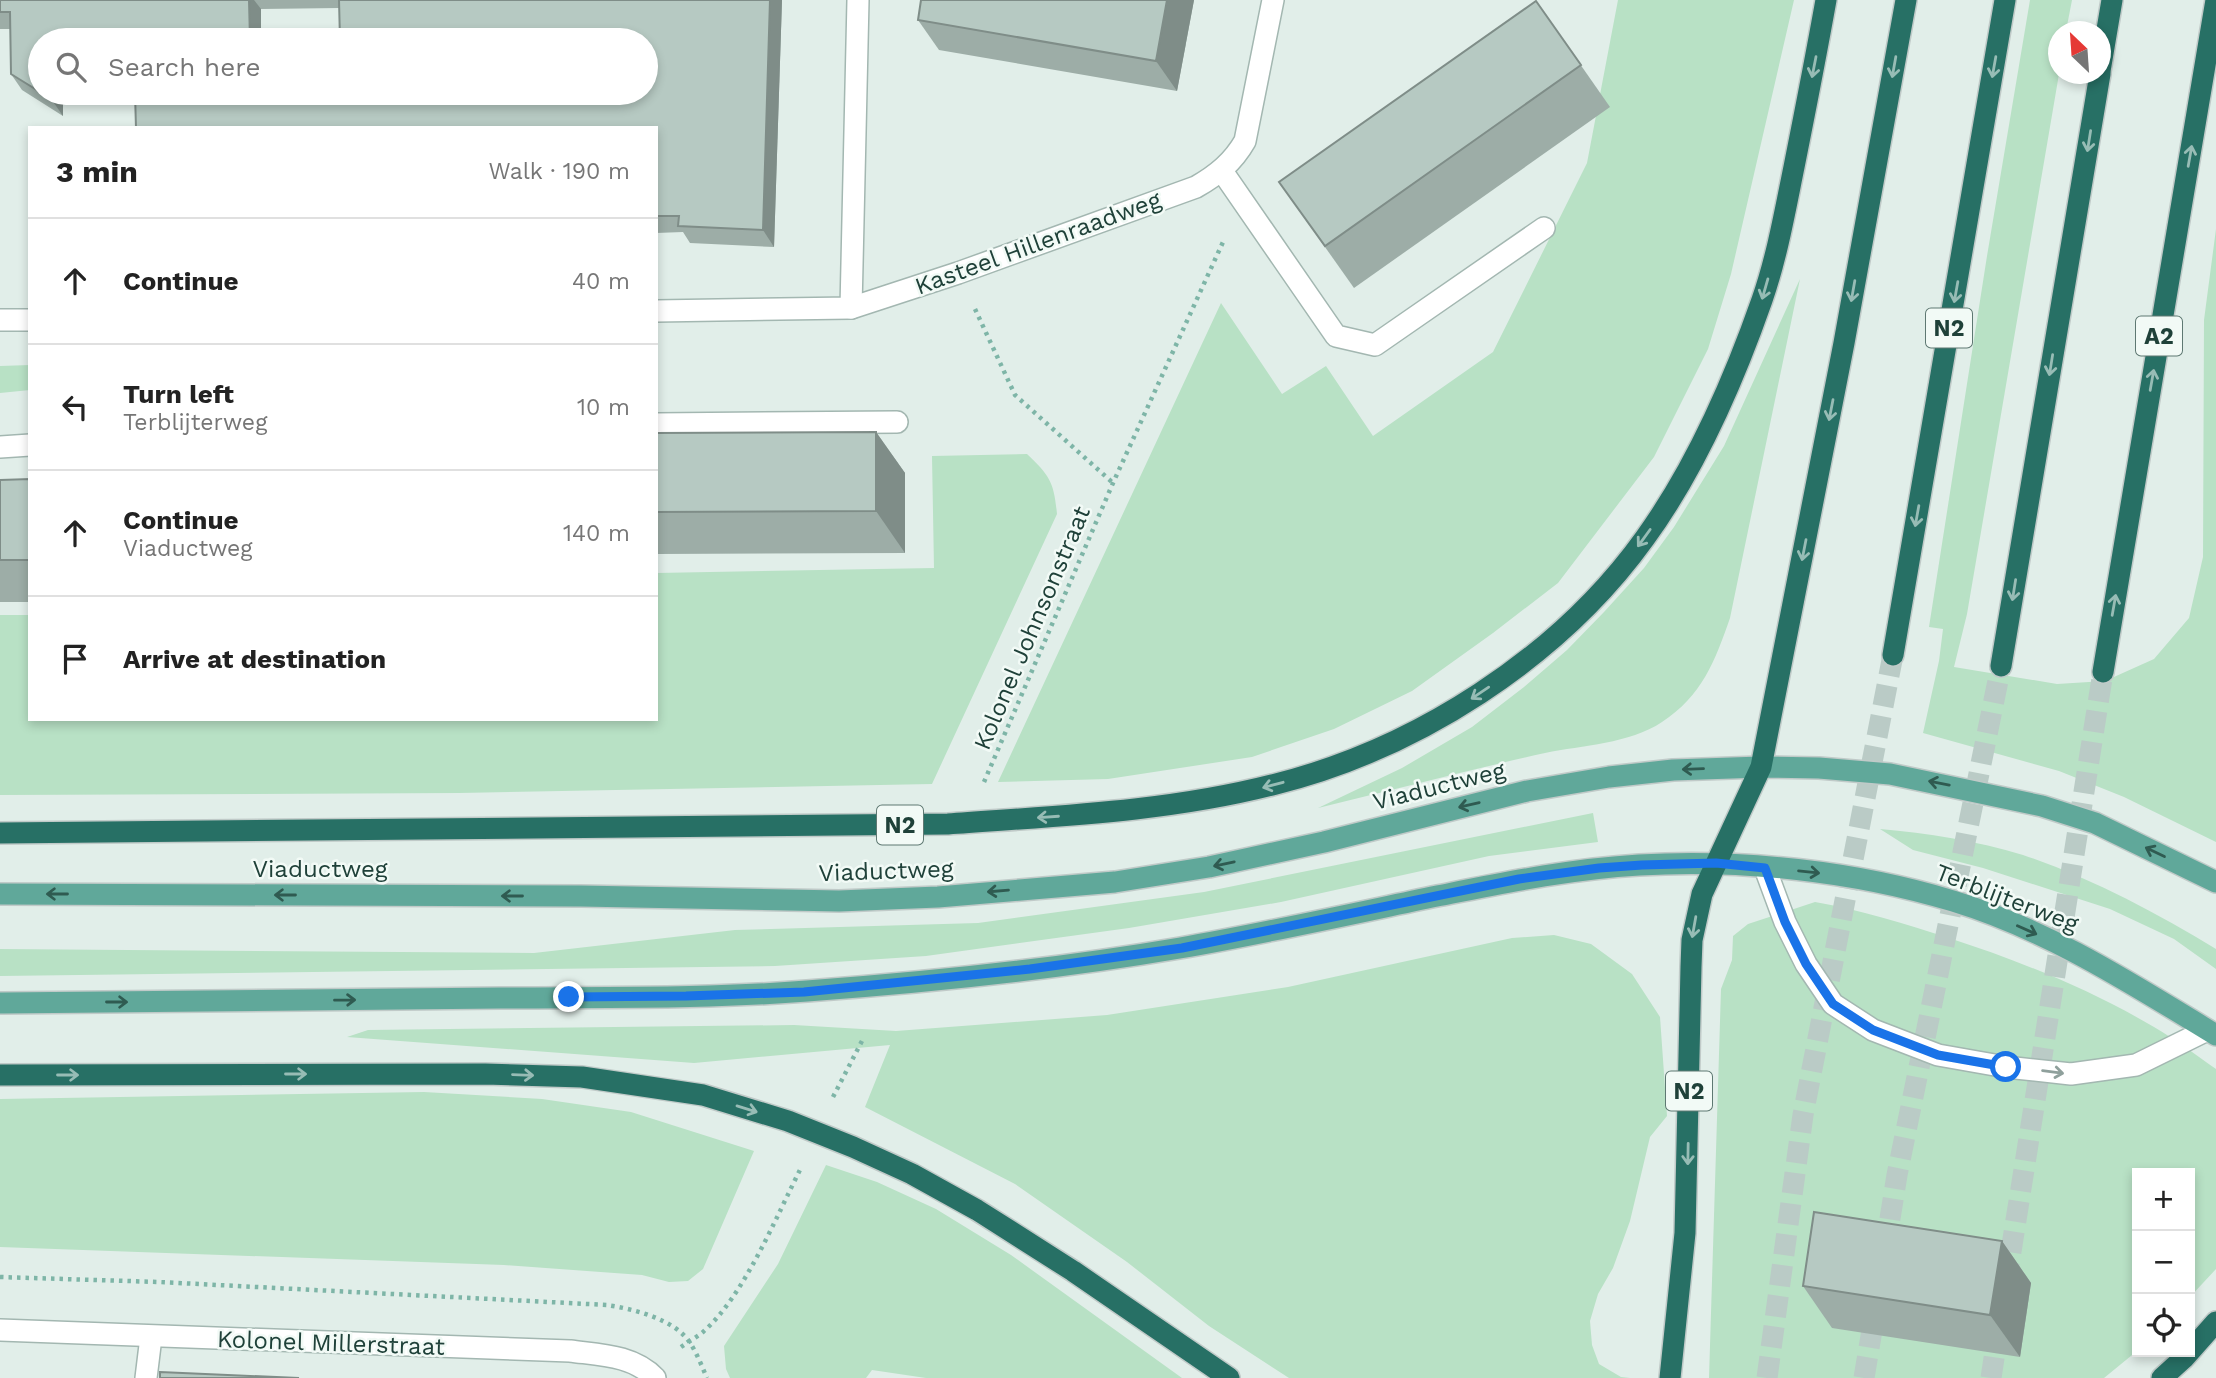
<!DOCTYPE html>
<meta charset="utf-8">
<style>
:root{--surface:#fff;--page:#f6f6f6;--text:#222;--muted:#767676;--line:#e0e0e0}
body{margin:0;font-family:"Work Sans",sans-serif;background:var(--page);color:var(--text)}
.controls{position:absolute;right:21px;bottom:21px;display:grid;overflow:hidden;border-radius:0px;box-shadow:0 4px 10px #0003}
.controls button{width:63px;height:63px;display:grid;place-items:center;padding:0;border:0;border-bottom:2px solid var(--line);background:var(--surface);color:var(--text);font:35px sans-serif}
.compass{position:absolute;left:2048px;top:21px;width:63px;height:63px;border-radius:50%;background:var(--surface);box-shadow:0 4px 10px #0003;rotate:335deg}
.stop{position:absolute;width:21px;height:21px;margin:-16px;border:5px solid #1a73e8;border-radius:50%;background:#fff}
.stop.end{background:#1a73e8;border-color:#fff;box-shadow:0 2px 7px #0008}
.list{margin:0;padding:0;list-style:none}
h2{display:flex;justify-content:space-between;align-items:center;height:91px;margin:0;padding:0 28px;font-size:30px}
h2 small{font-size:23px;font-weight:400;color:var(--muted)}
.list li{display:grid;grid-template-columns:46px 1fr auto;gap:21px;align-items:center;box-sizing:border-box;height:126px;padding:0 28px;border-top:2px solid var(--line)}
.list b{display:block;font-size:26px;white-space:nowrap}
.list p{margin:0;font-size:23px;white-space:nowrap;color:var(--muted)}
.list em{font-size:23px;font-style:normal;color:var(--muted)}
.icon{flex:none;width:38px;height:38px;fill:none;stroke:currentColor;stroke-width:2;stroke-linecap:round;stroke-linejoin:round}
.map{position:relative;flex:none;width:2216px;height:1378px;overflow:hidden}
.search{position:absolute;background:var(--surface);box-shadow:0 4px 10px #0003;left:28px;top:28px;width:630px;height:77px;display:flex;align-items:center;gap:18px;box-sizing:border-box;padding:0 24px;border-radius:38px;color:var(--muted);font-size:26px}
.panel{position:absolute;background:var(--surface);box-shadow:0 4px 10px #0003;left:28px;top:126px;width:630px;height:595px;border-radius:0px}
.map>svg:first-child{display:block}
</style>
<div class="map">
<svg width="2216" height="1378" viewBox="0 0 2216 1378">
<rect width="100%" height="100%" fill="#e1eee9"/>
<!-- green -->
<g fill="#b8e1c5">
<path d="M1618,0H1794L1731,274L1708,349L1654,457L1558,583L1493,633L1412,691L1334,729L1252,757L1108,779L998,782L1221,303L1282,394L1326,366L1373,436L1493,352L1587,163Z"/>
<path d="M2030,0H2072L2066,31L2058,32L2059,74L1967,614L1954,667L2057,684L2105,681L2154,659L2189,618L2203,557L2204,320L2216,229V842L2124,797L2059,771L1923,733L1939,661L1943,629L1929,627L1987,256Z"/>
<path d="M1800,279L1730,618C1715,661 1702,696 1662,722C1629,744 1583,745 1545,753C1469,770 1393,790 1318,808L1402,768L1472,727L1524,687L1567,650L1604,612L1644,568L1674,527L1724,446Z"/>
<path d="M30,365V390L0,393V366Z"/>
<path d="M1027,454C1050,476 1054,482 1057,514L932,784L459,793L0,795V615H30V719H656V573L934,568L932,456Z"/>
<path d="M1593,813L1598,842L1489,856L1281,902L1129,928L926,956L775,966L0,976V949L534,953L735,930L978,923L1204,892Z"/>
<path d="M1880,829C1927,833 1977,841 2023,855C2091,878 2155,912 2216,949V969L2174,939L2110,909L1983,868L1913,850Z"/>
<path d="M1815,902C1861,910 1905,924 1949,938C2020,961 2089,989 2154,1027C2175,1039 2196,1055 2216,1069V1269L2190,1297V1173H2137V1351L2104,1378H1709L1721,989L1732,960L1733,936L1748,924Z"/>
<path d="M1554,935L1591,944L1632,974L1660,1017L1667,1116L1650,1137L1630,1221L1613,1268L1598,1294L1590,1321L1592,1345L1599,1364L1621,1377L1630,1378H1289L1209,1326L1127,1262L1015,1184L865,1107L890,1045L694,1063L347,1037L368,1030L794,1025L896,1031L1107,1015L1288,987L1512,938Z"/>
<path d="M424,1092L542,1099L631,1112L754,1151L703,1269L688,1281L669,1282L642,1275L504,1265L0,1247V1099Z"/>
<path d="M826,1165L877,1182L936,1209L1011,1255L1182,1378H926L872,1370L866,1378H730L726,1369L724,1346L778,1264Z"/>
</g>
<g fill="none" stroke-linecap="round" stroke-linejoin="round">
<!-- highway-tunnel -->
<g stroke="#bacbc6" stroke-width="21" stroke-dasharray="21 10" stroke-linecap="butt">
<path d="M1885,1250L1897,1175L2001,666"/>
<path d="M2006,1283L2103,672"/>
<path d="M1767,1378L1803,1115L1893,655"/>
<path d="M1864,1378L1876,1306"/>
<path d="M1991,1378L1999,1325"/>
</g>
<defs>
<g id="minor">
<path d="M1222,171L1336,336L1375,345L1544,228"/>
<path d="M851,308L858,0"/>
<path d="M656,311L851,308L958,273L1196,187C1217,175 1233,162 1245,141L1273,0"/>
<path d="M0,320H30"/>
<path d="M656,424L897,422"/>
<path d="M0,447L30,445"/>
<path d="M1765,868L1785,922L1806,964L1833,1004L1873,1030L1938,1055L2006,1067L2071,1074L2136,1065L2207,1030"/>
<path d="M0,1330L570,1351C600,1355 633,1355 655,1378"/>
<path d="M146,1378L151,1337"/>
</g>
<g id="major">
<path d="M0,894L581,896L839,901L938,897L1115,882L1209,867L1324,842L1527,791L1609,777L1673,770L1761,767L1819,768L1890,774L2042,806L2095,823L2216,882"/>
<path d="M0,1003C167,1002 334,1000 500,998C602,997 706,999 807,991C932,982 1057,969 1180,948C1266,933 1351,914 1437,896C1503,883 1570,869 1639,865C1742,859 1854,871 1953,901C2049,930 2132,984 2216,1035"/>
</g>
<g id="highway">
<path d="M2100,71L2112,0"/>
<path d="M1893,655L2005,0"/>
<path d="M2001,666L2100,74"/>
<path d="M2103,672L2216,0"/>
<path d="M0,833L948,824C1056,816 1166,812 1272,785C1415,750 1559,658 1645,538C1695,469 1734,380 1762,300C1777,257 1785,211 1794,167C1805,112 1816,56 1826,0"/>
<path d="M0,1075L485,1074L582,1077L703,1095L788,1121L853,1147L912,1174L977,1210L1073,1271L1229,1378"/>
<path d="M1670,1378L1685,1233L1691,967L1692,940L1702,894L1761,767L1844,343L1906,0"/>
<path d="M2162,1378L2184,1358L2216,1322"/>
</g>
</defs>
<!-- minor casing -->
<use href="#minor" stroke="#a3b7b1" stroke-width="24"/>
<!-- major casing -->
<use href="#major" stroke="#c0cac8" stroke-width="24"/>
<!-- highway casing -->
<use href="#highway" stroke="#c0cac8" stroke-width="24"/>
<!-- path -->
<g stroke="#7eb5a7" stroke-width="4.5" stroke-dasharray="3.5 5" stroke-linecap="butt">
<path d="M975,309L1015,395L1113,483"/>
<path d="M984,782L1113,483L1223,242"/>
<path d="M833,1097L863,1039"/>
<path d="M0,1277L159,1282L607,1305C633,1309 675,1319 690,1343C697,1353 702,1367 707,1378"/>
<path d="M681,1347C688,1342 697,1337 703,1332C744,1296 776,1217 801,1168"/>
</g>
<!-- minor -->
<use href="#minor" stroke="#fff" stroke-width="21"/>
<!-- major -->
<use href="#major" stroke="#60a89a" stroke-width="21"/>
<!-- highway -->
<use href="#highway" stroke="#277065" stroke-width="21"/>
</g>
<!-- wall -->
<g fill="#9dada7">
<path d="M0,0H782L774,247L690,243L683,232L656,233V128L646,93L339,8L261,9V40H40V93H63V116L22,90L11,74L10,29H0Z"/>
<path d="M921,0H1194L1177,91L939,50L918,20Z"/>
<path d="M1536,1L1610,107L1354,288L1279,182Z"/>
<path d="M876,432L905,473V553L656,554V433Z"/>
<path d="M30,479V602H0V480Z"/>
<path d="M2002,1241L2031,1283L2020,1357L1832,1328L1803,1286Z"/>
</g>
<!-- shaded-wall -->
<g fill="#7f8d88">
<path d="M249,0H254L261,9V40H250Z"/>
<path d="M770,0H782L774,247L763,230Z"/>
<path d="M1167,0H1194L1177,91L1156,61Z"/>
<path d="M52,93H63V116L52,100Z"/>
<path d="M876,432L905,473V553L876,511Z"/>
<path d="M2002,1241L2031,1283L2020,1357L1990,1315Z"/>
</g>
<!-- building -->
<g fill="#b6c9c2" stroke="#7f8d88" stroke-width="2">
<path d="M0,0H249L250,40H40V92L11,74L10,12H0Z"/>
<path d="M339,0H770L763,230L678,226L679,216H656V128H136L135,93H646V40H340Z"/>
<path d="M921,0H1167L1156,61L918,20Z"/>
<path d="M1536,1L1581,65L1325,246L1279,182Z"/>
<path d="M41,93H52V100Z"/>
<path d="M876,432V511L656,512V433Z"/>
<path d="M30,479V560H0V480Z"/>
<path d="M1814,1212L2002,1241L1990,1315L1803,1286Z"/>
<path d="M160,1372L299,1378H160Z"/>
</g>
<!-- one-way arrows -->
<defs><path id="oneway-shaft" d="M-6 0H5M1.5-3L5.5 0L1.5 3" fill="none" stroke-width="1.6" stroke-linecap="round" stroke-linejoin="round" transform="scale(1.75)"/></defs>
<g stroke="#97bcb5">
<use href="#oneway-shaft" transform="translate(1814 67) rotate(101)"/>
<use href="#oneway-shaft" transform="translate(1894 67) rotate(100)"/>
<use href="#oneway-shaft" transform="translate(1994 67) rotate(100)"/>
<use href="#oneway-shaft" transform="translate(2089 141) rotate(99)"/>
<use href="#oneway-shaft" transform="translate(2190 156) rotate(-80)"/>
<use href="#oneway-shaft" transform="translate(1765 289) rotate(106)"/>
<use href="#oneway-shaft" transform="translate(1853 291) rotate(100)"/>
<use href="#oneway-shaft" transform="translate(1956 292) rotate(100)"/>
<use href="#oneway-shaft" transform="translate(2051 365) rotate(99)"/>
<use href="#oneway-shaft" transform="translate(2152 380) rotate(-80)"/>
<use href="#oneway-shaft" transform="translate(1831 410) rotate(101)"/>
<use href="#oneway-shaft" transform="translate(1917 516) rotate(100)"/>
<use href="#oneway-shaft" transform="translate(1644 538) rotate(126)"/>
<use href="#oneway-shaft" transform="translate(1804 550) rotate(101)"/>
<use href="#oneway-shaft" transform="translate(2014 590) rotate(99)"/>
<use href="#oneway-shaft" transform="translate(2114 605) rotate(-80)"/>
<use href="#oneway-shaft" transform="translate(1480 693) rotate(146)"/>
<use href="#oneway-shaft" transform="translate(1273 785) rotate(165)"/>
<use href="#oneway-shaft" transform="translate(1048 817) rotate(176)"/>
<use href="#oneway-shaft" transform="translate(1694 927) rotate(100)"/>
<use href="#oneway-shaft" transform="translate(296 1074)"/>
<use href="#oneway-shaft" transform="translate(68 1075)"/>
<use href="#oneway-shaft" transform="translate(523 1075) rotate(2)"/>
<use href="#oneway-shaft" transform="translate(747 1109) rotate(17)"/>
<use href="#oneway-shaft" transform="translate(1688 1154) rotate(91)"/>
</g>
<g stroke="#2f5b51">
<use href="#oneway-shaft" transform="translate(1693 769) rotate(178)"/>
<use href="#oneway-shaft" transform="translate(1939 783) rotate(-169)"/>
<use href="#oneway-shaft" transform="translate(1469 805) rotate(167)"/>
<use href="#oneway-shaft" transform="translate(2155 852) rotate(-154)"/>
<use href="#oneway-shaft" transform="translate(1224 864) rotate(168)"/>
<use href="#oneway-shaft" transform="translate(1809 872) rotate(6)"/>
<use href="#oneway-shaft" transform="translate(998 891) rotate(175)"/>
<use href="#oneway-shaft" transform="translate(57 894) rotate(180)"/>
<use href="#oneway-shaft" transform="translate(285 895) rotate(-180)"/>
<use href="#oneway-shaft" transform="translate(512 896) rotate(-180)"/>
<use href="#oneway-shaft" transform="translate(2027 930) rotate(24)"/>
<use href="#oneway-shaft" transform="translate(345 1000) rotate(-1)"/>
<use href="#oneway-shaft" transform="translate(117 1002)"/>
</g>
<use stroke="#8fa09c" href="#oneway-shaft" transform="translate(2053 1072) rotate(7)"/>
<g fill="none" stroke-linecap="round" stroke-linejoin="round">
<!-- route -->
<path stroke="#1a73e8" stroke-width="9" d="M569,997L686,996L804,992L1030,969L1182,948L1519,879L1599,868L1642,865L1716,863L1765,868L1785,922L1806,964L1833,1004L1873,1030L1938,1055L2006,1067"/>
</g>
<g text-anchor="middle" stroke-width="5" stroke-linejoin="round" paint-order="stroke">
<!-- shield labels -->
<g fill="#f2faf6" stroke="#5e7872" stroke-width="2">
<rect x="1926" y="308.5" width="46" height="39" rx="5"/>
<rect x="2136" y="316.5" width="46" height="39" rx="5"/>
<rect x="877" y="805.5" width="46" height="39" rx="5"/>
<rect x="1666" y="1071.5" width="46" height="39" rx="5"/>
</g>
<g font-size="23" font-weight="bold" fill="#1f4139">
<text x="1949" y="336">N2</text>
<text x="2159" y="344">A2</text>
<text x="900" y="833">N2</text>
<text x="1689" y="1099">N2</text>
</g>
<!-- street labels -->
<g font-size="24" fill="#1f4139" stroke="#f2faf6">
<text transform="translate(1038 243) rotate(-20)" y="8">Kasteel Hillenraadweg</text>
<text transform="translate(1032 628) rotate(-67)" y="8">Kolonel Johnsonstraat</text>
<text transform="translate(1439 786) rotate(-14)" y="8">Viaductweg</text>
<text x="320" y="877">Viaductweg</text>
<text transform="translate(886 871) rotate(-2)" y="8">Viaductweg</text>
<text transform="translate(2007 898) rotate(21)" y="8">Terblijterweg</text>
<text transform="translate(331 1343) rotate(2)" y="8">Kolonel Millerstraat</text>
</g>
</g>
</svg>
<div class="controls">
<button>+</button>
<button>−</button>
<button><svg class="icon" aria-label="locate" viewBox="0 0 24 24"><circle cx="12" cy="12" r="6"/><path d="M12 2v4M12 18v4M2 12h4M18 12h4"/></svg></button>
</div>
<svg class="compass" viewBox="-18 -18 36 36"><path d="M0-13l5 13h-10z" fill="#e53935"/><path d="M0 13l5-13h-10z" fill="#767676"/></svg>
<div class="stop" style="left:2006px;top:1067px"></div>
<div class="stop end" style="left:569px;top:997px"></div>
<div class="search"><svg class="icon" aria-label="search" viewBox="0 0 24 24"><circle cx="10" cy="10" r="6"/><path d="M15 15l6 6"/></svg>Search here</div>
<section class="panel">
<h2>3 min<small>Walk · 190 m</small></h2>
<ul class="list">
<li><svg class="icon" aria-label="ahead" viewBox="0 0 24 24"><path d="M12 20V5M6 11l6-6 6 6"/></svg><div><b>Continue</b></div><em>40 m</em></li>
<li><svg class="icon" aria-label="left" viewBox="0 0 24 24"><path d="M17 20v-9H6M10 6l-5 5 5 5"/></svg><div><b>Turn left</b><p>Terblijterweg</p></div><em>10 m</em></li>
<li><svg class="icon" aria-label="ahead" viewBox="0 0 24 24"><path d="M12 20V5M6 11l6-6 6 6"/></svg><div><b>Continue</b><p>Viaductweg</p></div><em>140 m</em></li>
<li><svg class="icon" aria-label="arrive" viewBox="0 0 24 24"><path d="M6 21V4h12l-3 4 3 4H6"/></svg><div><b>Arrive at destination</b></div></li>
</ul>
</section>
</div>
